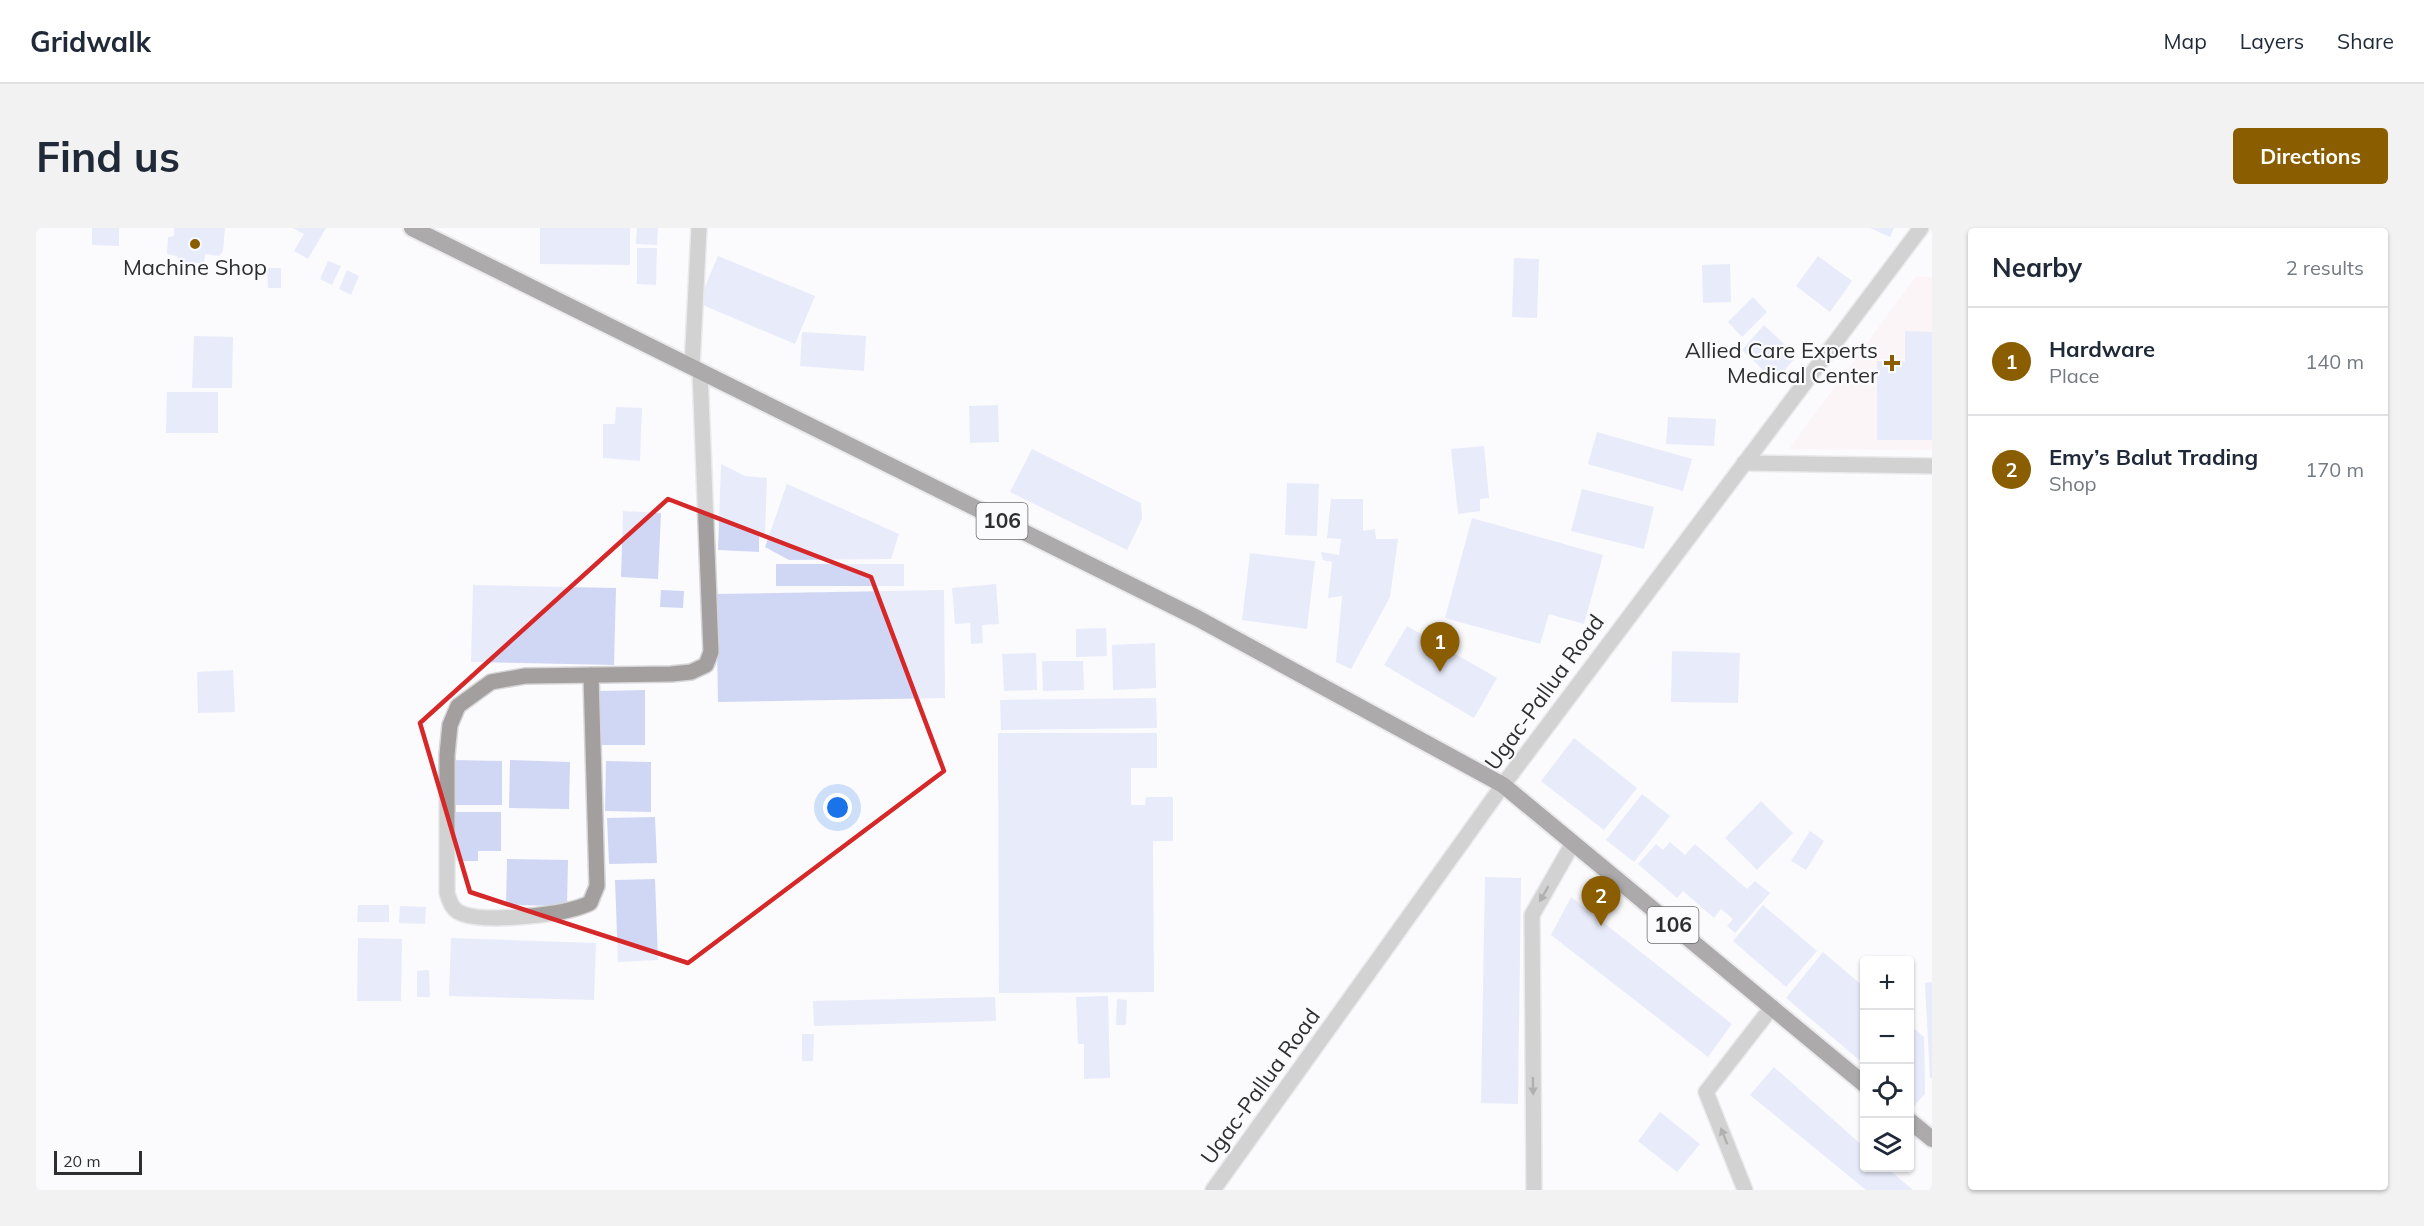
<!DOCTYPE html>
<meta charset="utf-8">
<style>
:root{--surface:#fff;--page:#f2f2f3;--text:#1f2937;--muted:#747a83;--line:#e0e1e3;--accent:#895d00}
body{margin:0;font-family:Mulish,sans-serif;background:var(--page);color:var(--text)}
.controls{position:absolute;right:18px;bottom:18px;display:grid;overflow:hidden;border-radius:6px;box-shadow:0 2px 4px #0004}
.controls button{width:54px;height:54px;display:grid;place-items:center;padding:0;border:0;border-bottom:2px solid var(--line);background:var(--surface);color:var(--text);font:30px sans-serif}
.scale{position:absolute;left:18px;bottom:15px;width:88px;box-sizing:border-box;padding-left:6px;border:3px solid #2d2e30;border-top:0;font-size:16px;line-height:21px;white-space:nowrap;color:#2d2e30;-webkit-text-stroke:4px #fbfbfe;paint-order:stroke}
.you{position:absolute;left:802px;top:580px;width:21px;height:21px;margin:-15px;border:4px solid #fff;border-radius:50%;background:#1a73e8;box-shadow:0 0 0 9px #1a73e833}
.badge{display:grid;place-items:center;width:39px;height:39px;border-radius:50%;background:var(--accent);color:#fff;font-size:20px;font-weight:700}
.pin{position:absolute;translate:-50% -50px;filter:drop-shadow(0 2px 3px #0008)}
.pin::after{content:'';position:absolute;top:32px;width:21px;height:18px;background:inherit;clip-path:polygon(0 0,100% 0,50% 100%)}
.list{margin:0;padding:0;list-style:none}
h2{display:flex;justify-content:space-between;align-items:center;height:78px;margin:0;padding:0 24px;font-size:26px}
h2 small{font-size:20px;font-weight:400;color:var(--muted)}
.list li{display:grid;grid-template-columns:39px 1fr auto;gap:18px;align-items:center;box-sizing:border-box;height:108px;padding:0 24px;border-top:2px solid var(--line)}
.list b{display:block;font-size:22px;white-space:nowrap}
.list p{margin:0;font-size:20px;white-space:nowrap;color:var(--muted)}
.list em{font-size:20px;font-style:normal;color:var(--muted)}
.icon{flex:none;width:33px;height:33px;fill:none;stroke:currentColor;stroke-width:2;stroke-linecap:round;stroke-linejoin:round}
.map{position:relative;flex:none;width:1896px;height:962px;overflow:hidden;border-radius:6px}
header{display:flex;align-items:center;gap:36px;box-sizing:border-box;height:84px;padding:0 30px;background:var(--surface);border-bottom:2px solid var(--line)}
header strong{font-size:28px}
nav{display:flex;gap:33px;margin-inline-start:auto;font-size:21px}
.intro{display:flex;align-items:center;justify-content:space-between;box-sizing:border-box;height:144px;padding:0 36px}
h1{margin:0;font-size:42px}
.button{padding:15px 27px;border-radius:6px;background:var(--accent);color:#fff;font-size:21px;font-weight:700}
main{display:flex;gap:36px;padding:0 36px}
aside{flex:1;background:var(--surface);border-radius:6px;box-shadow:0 2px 4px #0004}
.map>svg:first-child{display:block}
</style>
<header>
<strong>Gridwalk</strong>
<nav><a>Map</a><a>Layers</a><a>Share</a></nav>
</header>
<div class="intro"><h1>Find us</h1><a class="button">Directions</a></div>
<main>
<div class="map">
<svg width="1896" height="962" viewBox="0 0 1896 962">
<rect width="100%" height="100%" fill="#fbfbfe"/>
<!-- medical -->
<path fill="#fdedf1" d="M1880,48L1896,49V222L1753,221Z"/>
<!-- building -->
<g fill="#d0d7f5">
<path d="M56,0H83V18L56,17Z"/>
<path d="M138,0H189L187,23L183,28L169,26L168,35H143L141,28L131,26L132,9L138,8Z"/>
<path d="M257,0H290L272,31L258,23L268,6Z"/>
<path d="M504,0H594V37L504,36Z"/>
<path d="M601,0H622L621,17L600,16Z"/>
<path d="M1834,0H1858L1854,9Z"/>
<path d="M601,20H621L620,57L601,56Z"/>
<path d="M682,28L779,68L759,116L662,75Z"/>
<path d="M1782,28L1816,53L1794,84L1760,58Z"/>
<path d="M1478,30L1503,31L1501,90L1476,89Z"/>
<path d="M292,33L305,38L296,57L284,51Z"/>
<path d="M1694,36L1695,74L1667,75L1666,37Z"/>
<path d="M231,40H245V60H232Z"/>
<path d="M311,42L323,48L315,67L303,61Z"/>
<path d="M1717,69L1731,84L1706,109L1692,94Z"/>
<path d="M1728,97L1761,128L1739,153L1706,122Z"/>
<path d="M1869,103L1896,104V212H1841V133L1869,134Z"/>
<path d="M766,104L830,108L828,143L764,138Z"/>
<path d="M158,108L197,109L196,160H156Z"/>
<path d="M131,164H182V205H130Z"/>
<path d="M962,177L963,214L934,215L933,178Z"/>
<path d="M580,179L606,180L604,233L567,230V196H579Z"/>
<path d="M1632,189L1680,191L1678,218L1630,216Z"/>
<path d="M1561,204L1656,231L1647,263L1552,236Z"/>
<path d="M1448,218L1453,270L1444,271V283L1422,286L1415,221Z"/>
<path d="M996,221L1105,275L1106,291L1091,322L974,264Z"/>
<path d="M685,236L709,248L731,250L729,306H723V324L682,322Z"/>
<path d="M1251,255L1283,256L1281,308L1249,307Z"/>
<path d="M751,256L863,306L855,331L753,332L729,319Z"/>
<path d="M1546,261L1618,279L1608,321L1535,303Z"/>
<path d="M1295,271H1327V303L1339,301L1340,311H1362L1354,369L1315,441L1300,434L1306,368L1292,370L1296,334L1287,332L1285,324L1303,327L1305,311L1291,310Z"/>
<path d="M587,283L625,285L622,351L585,349Z"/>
<path d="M1436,290L1567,327L1548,396L1513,386L1504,416L1409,390Z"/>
<path d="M1214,325L1279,333L1271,401L1206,392Z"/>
<rect x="740" y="336" width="128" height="22"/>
<path d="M960,356L963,396L946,397L947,415L935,416L934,395L919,396L916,360Z"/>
<path d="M437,357L580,360L578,437L435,434Z"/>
<path d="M625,362L648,363L647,380L624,379Z"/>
<path d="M908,362L909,470L682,474L680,366Z"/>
<path d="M1371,398L1461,450L1438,490L1348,437Z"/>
<path d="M1070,400L1071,428L1040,429V401Z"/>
<path d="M1119,415L1120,460L1077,462L1076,417Z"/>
<path d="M1636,423L1704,425L1702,475L1635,474Z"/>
<path d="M1000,425L1001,462L968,463L966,426Z"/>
<path d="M1006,433H1047L1048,462L1007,463Z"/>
<path d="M197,442L199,484L162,485L161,444Z"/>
<path d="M609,462V517H564V463Z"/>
<path d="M1120,470L1121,500L965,502L964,472Z"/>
<path d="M962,505H1121V540H1095V577H1109L1110,569H1137V613H1117L1118,764L963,765Z"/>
<path d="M1538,510L1601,560L1568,602L1505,553Z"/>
<path d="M415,532L466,533V577H415Z"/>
<path d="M474,532L534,534L533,581L473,580Z"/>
<path d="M570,533L615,534V584L569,583Z"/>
<path d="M1606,566L1634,588L1598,634L1570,612Z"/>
<path d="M1725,573L1757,605L1721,642L1689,610Z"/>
<path d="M413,584H465V623H442V633H416Z"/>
<path d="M619,589L621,635L573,636L571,590Z"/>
<path d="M1774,603L1788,613L1770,642L1755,633Z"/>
<path d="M1634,614L1649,627L1659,616L1711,661L1719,653L1734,665L1699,705L1691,698L1697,691L1685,681L1678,690L1647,663L1641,670L1602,636L1620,616L1627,622Z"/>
<path d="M471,631L532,632L531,678L470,677Z"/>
<path d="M1449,649L1485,650L1482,876L1445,875Z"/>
<path d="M619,651L622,732L582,734L579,652Z"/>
<path d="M1535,669L1696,796L1672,829L1515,707Z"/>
<path d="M322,677H353V694H321Z"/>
<path d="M1727,677L1781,723L1750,759L1697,713Z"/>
<path d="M364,678L390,679L389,696L363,695Z"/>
<path d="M322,710L366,711L365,773H321Z"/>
<path d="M415,710L560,715L558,772L413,768Z"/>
<path d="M1787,724L1828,759V836L1750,770Z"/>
<path d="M393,742L394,769H381V743Z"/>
<path d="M1896,754V850H1894L1889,755Z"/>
<path d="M1072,768L1074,850L1048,851V816H1042L1040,769Z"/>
<path d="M959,769L960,793L778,798L777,773Z"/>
<path d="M1081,771L1091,772L1090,797H1080Z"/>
<path d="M1874,797L1888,809L1889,866L1878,878L1874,874Z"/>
<path d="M766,806H778L777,833H766Z"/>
<path d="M1738,839L1828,919V940H1851L1877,962H1830L1714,867Z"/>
<path d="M1624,884L1664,916L1641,944L1602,913Z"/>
</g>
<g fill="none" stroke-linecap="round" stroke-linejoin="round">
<defs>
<g id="service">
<path d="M1498,962L1496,687L1537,615"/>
<path d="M1709,962L1670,864L1736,779"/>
</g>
<g id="minor">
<path d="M656,139L663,0"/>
<path d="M1708,235L1896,238"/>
<path d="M555,447L561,658L554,675C530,687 452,695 427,686C417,683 414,675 411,665V527L414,497L422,478L455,454L489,448L635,446L655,444L670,437L675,424L664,143"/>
</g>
<path id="tertiary" d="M1177,962L1467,557L1885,0"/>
<g id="trunk">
<path d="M376,0L1161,390L1467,557L1828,856"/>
<path d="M1874,893L1896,911"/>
</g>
</defs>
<!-- service casing -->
<use href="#service" stroke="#d6d6d9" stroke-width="18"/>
<!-- minor casing -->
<use href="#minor" stroke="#d6d6d9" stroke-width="18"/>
<!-- tertiary casing -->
<use href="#tertiary" stroke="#d6d6d9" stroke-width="18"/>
<!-- trunk casing -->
<use href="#trunk" stroke="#d6d6d9" stroke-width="20"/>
<!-- service -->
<use href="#service" stroke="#a29f9e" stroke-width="15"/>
<!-- minor -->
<use href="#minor" stroke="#a29f9e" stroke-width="15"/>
<!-- tertiary -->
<use href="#tertiary" stroke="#a29f9e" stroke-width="15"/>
<!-- trunk -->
<use href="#trunk" stroke="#4c4745" stroke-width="16"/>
</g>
<!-- one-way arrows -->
<defs><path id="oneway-solid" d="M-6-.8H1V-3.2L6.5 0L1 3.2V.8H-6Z" transform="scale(1.5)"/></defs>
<g fill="#565656">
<use href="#oneway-solid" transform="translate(1508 666) rotate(120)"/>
<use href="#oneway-solid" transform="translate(1497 858) rotate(89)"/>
<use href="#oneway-solid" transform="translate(1688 908) rotate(-112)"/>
</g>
<!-- marked area -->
<path d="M0 0H1896V962H0ZM632,271L835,349L908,543L652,735L434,664L384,495Z" fill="#fbfbfe" fill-opacity=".55" fill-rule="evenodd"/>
<path fill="none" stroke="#d62828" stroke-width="4.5" stroke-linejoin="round" d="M632,271L835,349L908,543L652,735L434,664L384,495Z"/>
<!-- markers -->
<g fill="#895d00" stroke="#fbfbfe" stroke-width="2">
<circle cx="159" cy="16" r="6"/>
<path d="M1853 126h6v6h6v6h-6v6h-6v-6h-6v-6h6z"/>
</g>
<g text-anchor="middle" stroke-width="4.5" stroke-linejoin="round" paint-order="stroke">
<!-- shield labels -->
<g fill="#fbfbfe" stroke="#6b6c6e" stroke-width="1.5">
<rect x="940.5" y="275" width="51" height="36" rx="4.5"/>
<rect x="1611.5" y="679" width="51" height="36" rx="4.5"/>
</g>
<g font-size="21" font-weight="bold" fill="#2d2e30">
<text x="966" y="300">106</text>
<text x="1637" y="704">106</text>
</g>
<!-- poi labels -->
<g font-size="22" fill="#2d2e30" stroke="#fbfbfe">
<text x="159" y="47">Machine Shop</text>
<text x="1842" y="130" text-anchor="end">Allied Care Experts<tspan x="1842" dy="25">Medical Center</tspan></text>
</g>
<!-- street labels -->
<g font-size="22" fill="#2d2e30" stroke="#fbfbfe">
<text transform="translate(1508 464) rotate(-54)" y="8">Ugac-Pallua Road</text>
<text transform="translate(1224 858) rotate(-54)" y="8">Ugac-Pallua Road</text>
</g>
</g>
</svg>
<div class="controls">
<button>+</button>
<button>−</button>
<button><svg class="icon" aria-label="locate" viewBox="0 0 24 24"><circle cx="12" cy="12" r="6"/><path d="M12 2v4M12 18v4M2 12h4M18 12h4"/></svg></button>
<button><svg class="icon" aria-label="layers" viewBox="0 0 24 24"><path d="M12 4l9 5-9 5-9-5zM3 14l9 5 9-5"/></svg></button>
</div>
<div class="scale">20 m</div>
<div class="you"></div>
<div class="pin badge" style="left:1404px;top:444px">1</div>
<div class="pin badge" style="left:1565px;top:698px">2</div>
</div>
<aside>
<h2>Nearby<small>2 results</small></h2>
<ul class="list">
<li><span class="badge">1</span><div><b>Hardware</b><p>Place</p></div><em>140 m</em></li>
<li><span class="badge">2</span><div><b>Emy’s Balut Trading</b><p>Shop</p></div><em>170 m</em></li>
</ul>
</aside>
</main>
